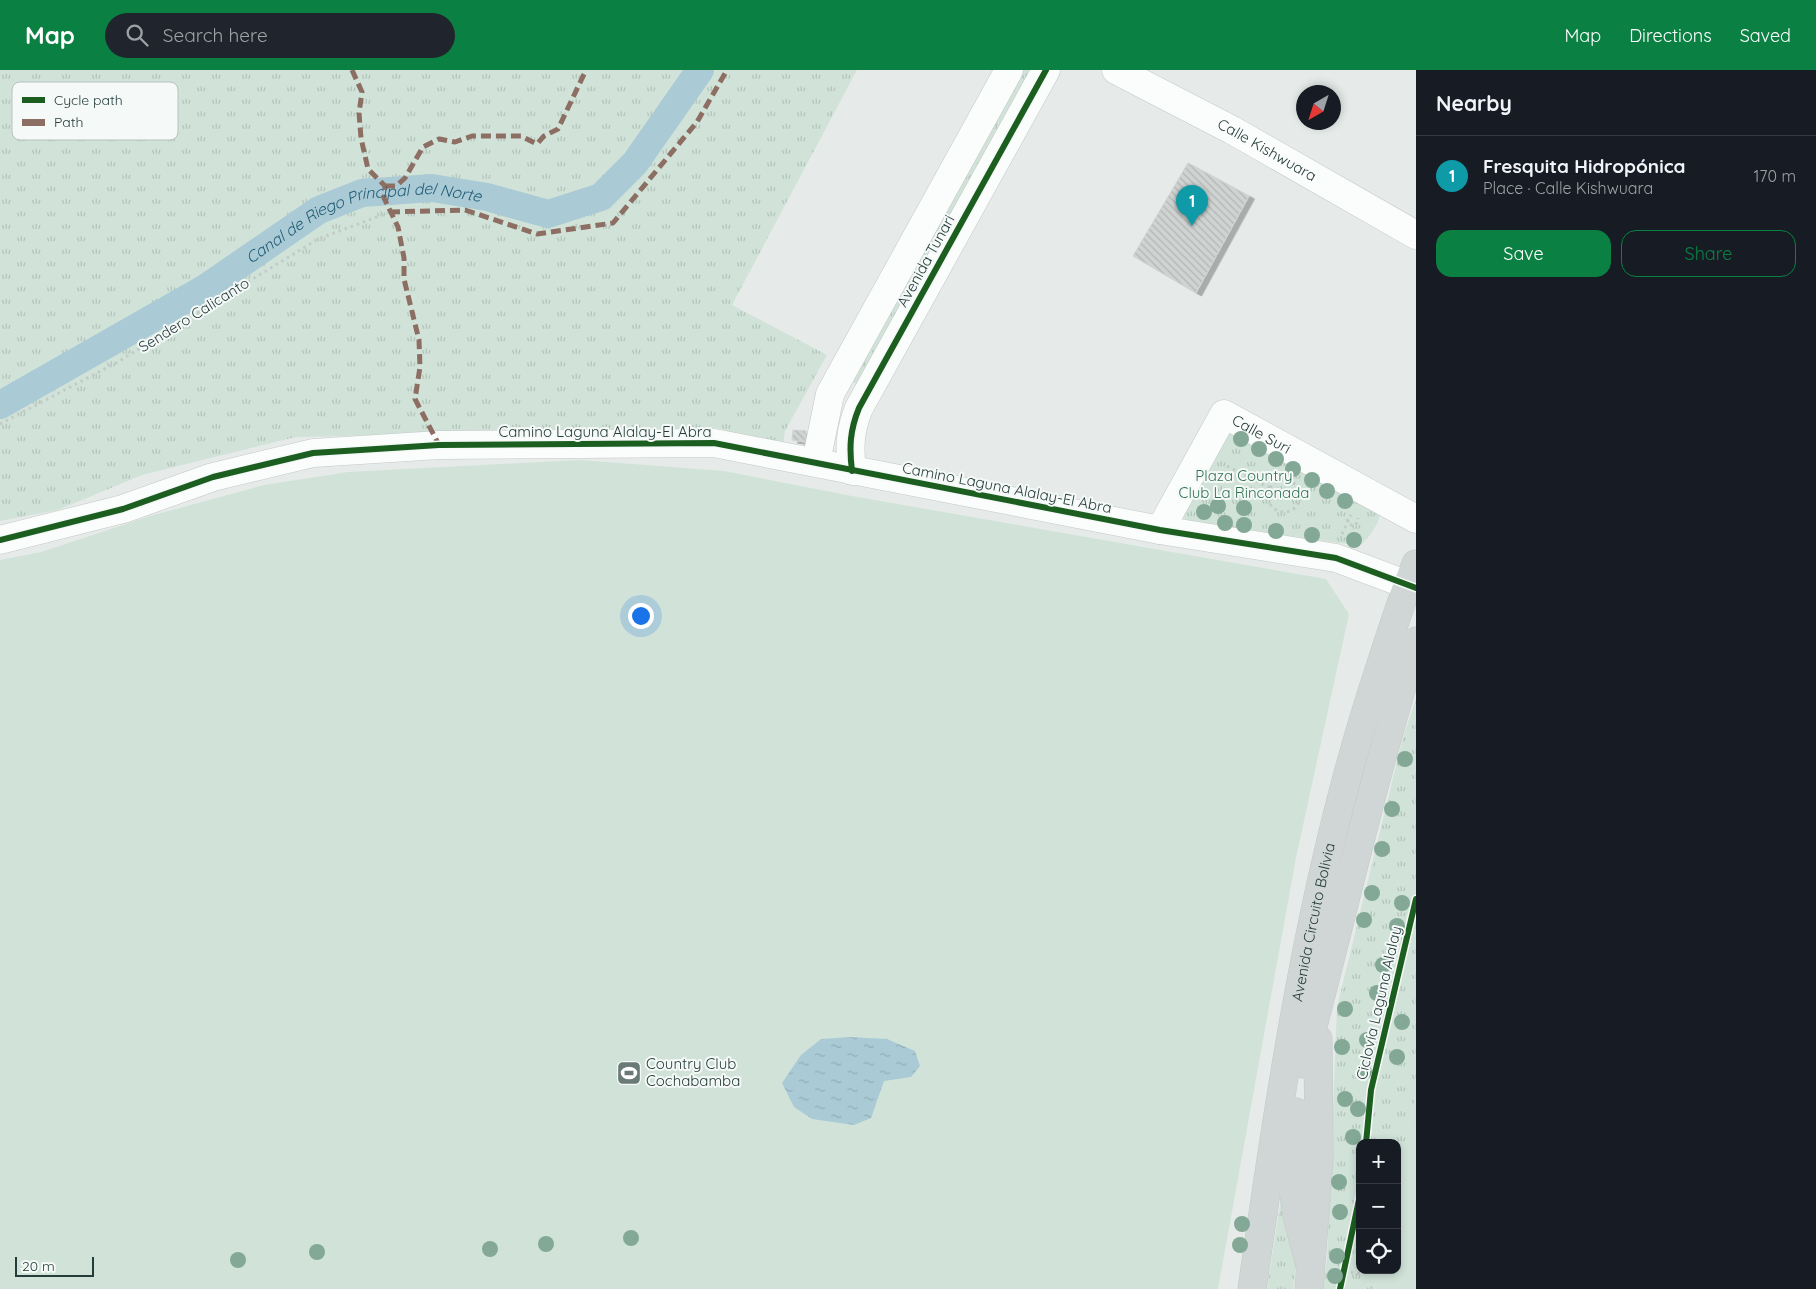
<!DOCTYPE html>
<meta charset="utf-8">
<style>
:root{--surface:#171b24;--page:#20242c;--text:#f1f3f6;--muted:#9ea1a6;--line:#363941;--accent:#0b8043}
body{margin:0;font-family:Quicksand,sans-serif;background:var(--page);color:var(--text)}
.controls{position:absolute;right:15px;bottom:15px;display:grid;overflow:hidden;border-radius:10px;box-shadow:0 2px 8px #0003}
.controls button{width:45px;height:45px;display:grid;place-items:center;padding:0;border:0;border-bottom:1px solid var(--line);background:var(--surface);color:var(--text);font:25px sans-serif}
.compass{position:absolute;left:1296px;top:15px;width:45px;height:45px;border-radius:50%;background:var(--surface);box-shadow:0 2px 8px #0003;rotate:219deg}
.scale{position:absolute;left:15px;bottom:12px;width:79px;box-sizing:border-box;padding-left:5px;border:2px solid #253d3a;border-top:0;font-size:14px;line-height:18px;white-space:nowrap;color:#253d3a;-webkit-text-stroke:4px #f5f9f8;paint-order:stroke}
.you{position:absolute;left:640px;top:545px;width:18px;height:18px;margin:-12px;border:4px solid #fff;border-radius:50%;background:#1a73e8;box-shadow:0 0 0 8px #1a73e833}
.badge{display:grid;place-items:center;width:32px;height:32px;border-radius:50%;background:var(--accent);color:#fff;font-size:16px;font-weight:700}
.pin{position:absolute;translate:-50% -41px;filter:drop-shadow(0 1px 2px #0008)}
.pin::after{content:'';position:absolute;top:26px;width:18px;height:15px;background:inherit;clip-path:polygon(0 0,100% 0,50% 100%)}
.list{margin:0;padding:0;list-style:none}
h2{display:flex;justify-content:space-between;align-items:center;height:65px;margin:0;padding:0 20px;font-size:21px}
h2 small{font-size:16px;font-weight:400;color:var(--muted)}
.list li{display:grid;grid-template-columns:32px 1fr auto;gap:15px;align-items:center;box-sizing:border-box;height:80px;padding:0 20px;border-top:1px solid var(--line)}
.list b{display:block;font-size:19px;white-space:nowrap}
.list p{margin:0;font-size:16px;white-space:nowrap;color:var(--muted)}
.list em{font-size:16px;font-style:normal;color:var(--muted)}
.actions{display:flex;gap:10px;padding:15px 20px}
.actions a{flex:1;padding:11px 0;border:1px solid var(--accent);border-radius:15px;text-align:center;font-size:18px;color:var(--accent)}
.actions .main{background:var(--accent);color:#fff}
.icon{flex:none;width:28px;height:28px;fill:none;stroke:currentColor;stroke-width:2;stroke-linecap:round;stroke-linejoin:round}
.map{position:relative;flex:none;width:1416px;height:1219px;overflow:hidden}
header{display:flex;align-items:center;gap:30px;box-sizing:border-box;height:70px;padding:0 25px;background:var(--accent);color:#fff}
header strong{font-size:24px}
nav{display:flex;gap:28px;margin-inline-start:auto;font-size:18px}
.search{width:350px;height:45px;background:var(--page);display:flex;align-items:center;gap:12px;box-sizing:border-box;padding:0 18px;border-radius:28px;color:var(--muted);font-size:19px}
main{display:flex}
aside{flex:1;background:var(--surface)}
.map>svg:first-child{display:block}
</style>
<header>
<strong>Map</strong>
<div class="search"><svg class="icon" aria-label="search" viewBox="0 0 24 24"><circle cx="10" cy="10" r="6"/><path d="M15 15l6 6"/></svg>Search here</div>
<nav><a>Map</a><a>Directions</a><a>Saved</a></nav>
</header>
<main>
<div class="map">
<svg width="1416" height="1219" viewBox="0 0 1416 1219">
<defs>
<pattern id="grass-tufts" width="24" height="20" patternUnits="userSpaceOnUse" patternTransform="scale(1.25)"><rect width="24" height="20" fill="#d1e3d8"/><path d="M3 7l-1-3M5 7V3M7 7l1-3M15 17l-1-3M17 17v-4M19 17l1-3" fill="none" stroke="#b3c4ba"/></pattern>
<pattern id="water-ripples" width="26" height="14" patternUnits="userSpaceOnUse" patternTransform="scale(1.25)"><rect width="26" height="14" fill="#aacad6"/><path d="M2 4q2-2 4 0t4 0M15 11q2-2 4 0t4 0" fill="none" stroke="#92aeb8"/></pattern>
<pattern id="building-back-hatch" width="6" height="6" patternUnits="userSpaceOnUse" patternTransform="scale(1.25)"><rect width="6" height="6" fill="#cfd4d2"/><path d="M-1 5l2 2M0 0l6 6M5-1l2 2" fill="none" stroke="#b2b7b5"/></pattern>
<filter id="shadow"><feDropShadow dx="5.5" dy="3" stdDeviation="0" flood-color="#0004"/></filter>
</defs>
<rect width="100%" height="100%" fill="#e6ebe9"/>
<!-- grass -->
<g fill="url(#grass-tufts)">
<path d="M0,0H857L732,235L827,285L785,361L783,375L716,358L296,367L142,405L58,440L0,451Z"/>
<path d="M1022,0H1034L858,315L850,310Z"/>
<path d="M1229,358L1380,443C1379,455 1369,467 1361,475L1339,473L1191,452L1179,445Z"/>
<path d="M1416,629V1023L1397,1111V1073H1360V1200H1378L1374,1219H1322L1327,1190L1337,937L1403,667Z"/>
<path d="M1284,1109L1298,1183L1293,1219H1267Z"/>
</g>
<!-- pitch -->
<g fill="#d1e3d8">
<path d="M580,390L724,401L852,426L1326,509L1349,544L1296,788L1218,1219H0V490L41,482L150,446L264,415L348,402Z"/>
<path d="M1416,1023V1219H1374L1378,1200H1397V1111Z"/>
</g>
<!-- water -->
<path fill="url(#water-ripples)" d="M850,967L887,969L915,981L920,996L911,1007L884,1011L871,1048L854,1055L812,1049L794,1037L782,1013L801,985L821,969Z"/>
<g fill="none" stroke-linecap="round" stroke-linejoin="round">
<!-- canal -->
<path stroke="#aacad6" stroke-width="28" id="s1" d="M0,335L204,219L319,140L362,123L432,118L487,127L548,144L601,127L635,93L700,0"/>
</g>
<!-- building -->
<g fill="url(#building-back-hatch)" stroke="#cfd4d2" filter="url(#shadow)">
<path d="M1188,93L1249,126L1196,223L1133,186Z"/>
<path d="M793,360L806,361L805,372L792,370Z"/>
</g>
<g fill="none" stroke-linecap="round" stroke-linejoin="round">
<defs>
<g id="minor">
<path id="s2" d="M1116,0L1232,60L1416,165"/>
<path d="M816,392L830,324L1009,0"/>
<path d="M852,401C849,377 850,360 859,338L1046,0"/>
<path id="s3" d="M1160,460L1224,344L1416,449"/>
<path d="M0,470L123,439L213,407L313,383L439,375L714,373L1160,460L1336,488L1416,518"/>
</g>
<g id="major">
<path d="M1303,994C1341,853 1372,710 1416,571"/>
<path d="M1296,1042L1291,1105L1298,1150L1310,1195"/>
<path id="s4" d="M1252,1219C1282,1010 1313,798 1380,597C1391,563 1402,528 1416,494"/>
<path d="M1309,1219L1319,1089L1318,969"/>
</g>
</defs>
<!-- minor casing -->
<use href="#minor" stroke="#c3c8c6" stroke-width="29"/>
<!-- major casing -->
<use href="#major" stroke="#c2cac8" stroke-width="29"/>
<!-- path -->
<g stroke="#c2cbc9" stroke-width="3" stroke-dasharray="2.5 4" stroke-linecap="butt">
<path d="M0,354L116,293L318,169L390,142"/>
<path d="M1227,396L1270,418"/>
<circle cx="1284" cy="426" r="16"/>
<path d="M1347,449L1349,454L1354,456L1358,452V448"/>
<path d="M1342,464L1351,445"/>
<path d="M1338,1200L1361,1204"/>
</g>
<!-- minor -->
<use href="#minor" stroke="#fbfcfc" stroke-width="28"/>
<!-- major -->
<use href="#major" stroke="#cfd6d5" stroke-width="28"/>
<!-- quiet -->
<g stroke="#8d6e63" stroke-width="5" stroke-dasharray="10 5" stroke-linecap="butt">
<path d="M352,0L362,22L359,43L361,68L368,99L385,116L384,128L398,157L404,188V209L419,270L420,297L415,329L439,375"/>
<path d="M385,116H396L405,108L423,77L439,69L455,72L472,66H521L537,74L544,66L558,59L586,0"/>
<path d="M390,142L465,140L537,164L613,153L697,52L727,0"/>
</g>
<defs>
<g id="cycleway">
<path d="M852,401C849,377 850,360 859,338L1046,0"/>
<path d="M0,470L123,439L213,407L313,383L439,375L714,373L1160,460L1336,488L1416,518"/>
<path d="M1366,1073L1371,1020L1416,829"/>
<path d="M1340,1219L1360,1125"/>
</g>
</defs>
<!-- cycleway casing -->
<use href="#cycleway" stroke="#f5f9f8" stroke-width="9"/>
<!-- cycleway -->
<use href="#cycleway" stroke="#1b5e20" stroke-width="6"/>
</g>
<!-- trees -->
<g fill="#83a896">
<circle cx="1241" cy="369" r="8"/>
<circle cx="1259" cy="379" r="8"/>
<circle cx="1276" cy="389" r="8"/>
<circle cx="1293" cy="399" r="8"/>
<circle cx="1312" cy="410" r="8"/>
<circle cx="1327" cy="421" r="8"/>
<circle cx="1345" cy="431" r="8"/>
<circle cx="1218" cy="436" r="8"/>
<circle cx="1244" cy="438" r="8"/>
<circle cx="1204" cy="442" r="8"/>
<circle cx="1225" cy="453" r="8"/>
<circle cx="1244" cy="455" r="8"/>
<circle cx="1276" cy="461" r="8"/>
<circle cx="1312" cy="465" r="8"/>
<circle cx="1354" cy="470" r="8"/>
<circle cx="1405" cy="689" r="8"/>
<circle cx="1392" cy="739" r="8"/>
<circle cx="1382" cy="779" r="8"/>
<circle cx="1372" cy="823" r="8"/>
<circle cx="1402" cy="833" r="8"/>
<circle cx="1364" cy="850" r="8"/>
<circle cx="1397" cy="856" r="8"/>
<circle cx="1383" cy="895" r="8"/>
<circle cx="1377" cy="923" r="8"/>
<circle cx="1345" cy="939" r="8"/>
<circle cx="1402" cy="952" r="8"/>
<circle cx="1367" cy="970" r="8"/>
<circle cx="1342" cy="977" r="8"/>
<circle cx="1397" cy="987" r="8"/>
<circle cx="1364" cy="1002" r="8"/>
<circle cx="1345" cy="1029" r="8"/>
<circle cx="1358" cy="1039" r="8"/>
<circle cx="1353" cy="1067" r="8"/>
<circle cx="1339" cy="1112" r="8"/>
<circle cx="1340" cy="1142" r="8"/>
<circle cx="1242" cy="1154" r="8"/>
<circle cx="631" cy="1168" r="8"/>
<circle cx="546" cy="1174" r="8"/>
<circle cx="1240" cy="1175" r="8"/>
<circle cx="490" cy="1179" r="8"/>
<circle cx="317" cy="1182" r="8"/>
<circle cx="1337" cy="1186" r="8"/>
<circle cx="238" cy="1190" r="8"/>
<circle cx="1335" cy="1206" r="8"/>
</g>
<!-- icons -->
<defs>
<symbol id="stadium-square" viewBox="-11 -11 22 22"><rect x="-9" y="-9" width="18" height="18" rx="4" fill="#697a77" stroke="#f5f9f8"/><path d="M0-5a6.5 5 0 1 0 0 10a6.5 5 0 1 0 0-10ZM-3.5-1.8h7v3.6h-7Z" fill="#fff"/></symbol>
</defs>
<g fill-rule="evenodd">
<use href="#stadium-square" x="615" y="989" width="28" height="28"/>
</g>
<g text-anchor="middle" stroke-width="4" stroke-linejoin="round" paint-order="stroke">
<!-- street labels -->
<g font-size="15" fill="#253d3a" stroke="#f5f9f8">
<text dy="5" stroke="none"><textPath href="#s2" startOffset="171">Calle Kishwuara</textPath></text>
<text transform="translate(926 191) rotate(-61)" y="5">Avenida Tunari</text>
<text transform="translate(194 245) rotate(-32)" y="5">Sendero Calicanto</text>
<text x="605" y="367">Camino Laguna Alalay-El Abra</text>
<text dy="5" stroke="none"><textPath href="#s3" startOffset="175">Calle Suri</textPath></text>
<text transform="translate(1007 418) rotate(11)" y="5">Camino Laguna Alalay-El Abra</text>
<text dy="5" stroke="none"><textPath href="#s4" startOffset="372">Avenida Circuito Bolivia</textPath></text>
<text transform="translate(1379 933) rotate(-77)" y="5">Ciclovía Laguna Alalay</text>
</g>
<!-- park labels -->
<g font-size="15" fill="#327253" stroke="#f5f9f8">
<text x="1244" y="411">Plaza Country<tspan x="1244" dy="17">Club La Rinconada</tspan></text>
</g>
<!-- poi labels -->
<g font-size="15" fill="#253d3a" stroke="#f5f9f8" text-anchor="start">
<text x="646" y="999">Country Club<tspan x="646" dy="17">Cochabamba</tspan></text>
</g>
<!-- water labels -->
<g font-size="16" font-style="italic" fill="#235d76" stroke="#f5f9f8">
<text dy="6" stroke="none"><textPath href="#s1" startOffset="414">Canal de Riego Principal del Norte</textPath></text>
</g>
</g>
<!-- legend -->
<rect x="12" y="12" width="166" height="58" rx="8" fill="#f5f9f8" stroke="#b7c1bf" stroke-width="1"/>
<rect x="22" y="27" width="23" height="6" fill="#1b5e20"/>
<rect x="22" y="49" width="23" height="7" fill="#8d6e63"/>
<g font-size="14" fill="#253d3a">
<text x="54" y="35">Cycle path</text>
<text x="54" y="57">Path</text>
</g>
</svg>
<div class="controls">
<button>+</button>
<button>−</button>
<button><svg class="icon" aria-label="locate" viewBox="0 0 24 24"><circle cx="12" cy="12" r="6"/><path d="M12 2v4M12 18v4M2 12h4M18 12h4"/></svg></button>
</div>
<svg class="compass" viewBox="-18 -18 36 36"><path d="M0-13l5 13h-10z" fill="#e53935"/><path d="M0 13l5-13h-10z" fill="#9ea1a6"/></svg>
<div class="scale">20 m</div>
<div class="you"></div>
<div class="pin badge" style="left:1192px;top:156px;background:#0f9aa8">1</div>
</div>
<aside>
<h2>Nearby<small></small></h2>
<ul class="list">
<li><span class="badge" style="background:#0f9aa8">1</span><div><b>Fresquita Hidropónica</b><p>Place · Calle Kishwuara</p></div><em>170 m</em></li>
</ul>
<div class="actions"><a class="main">Save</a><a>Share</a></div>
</aside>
</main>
